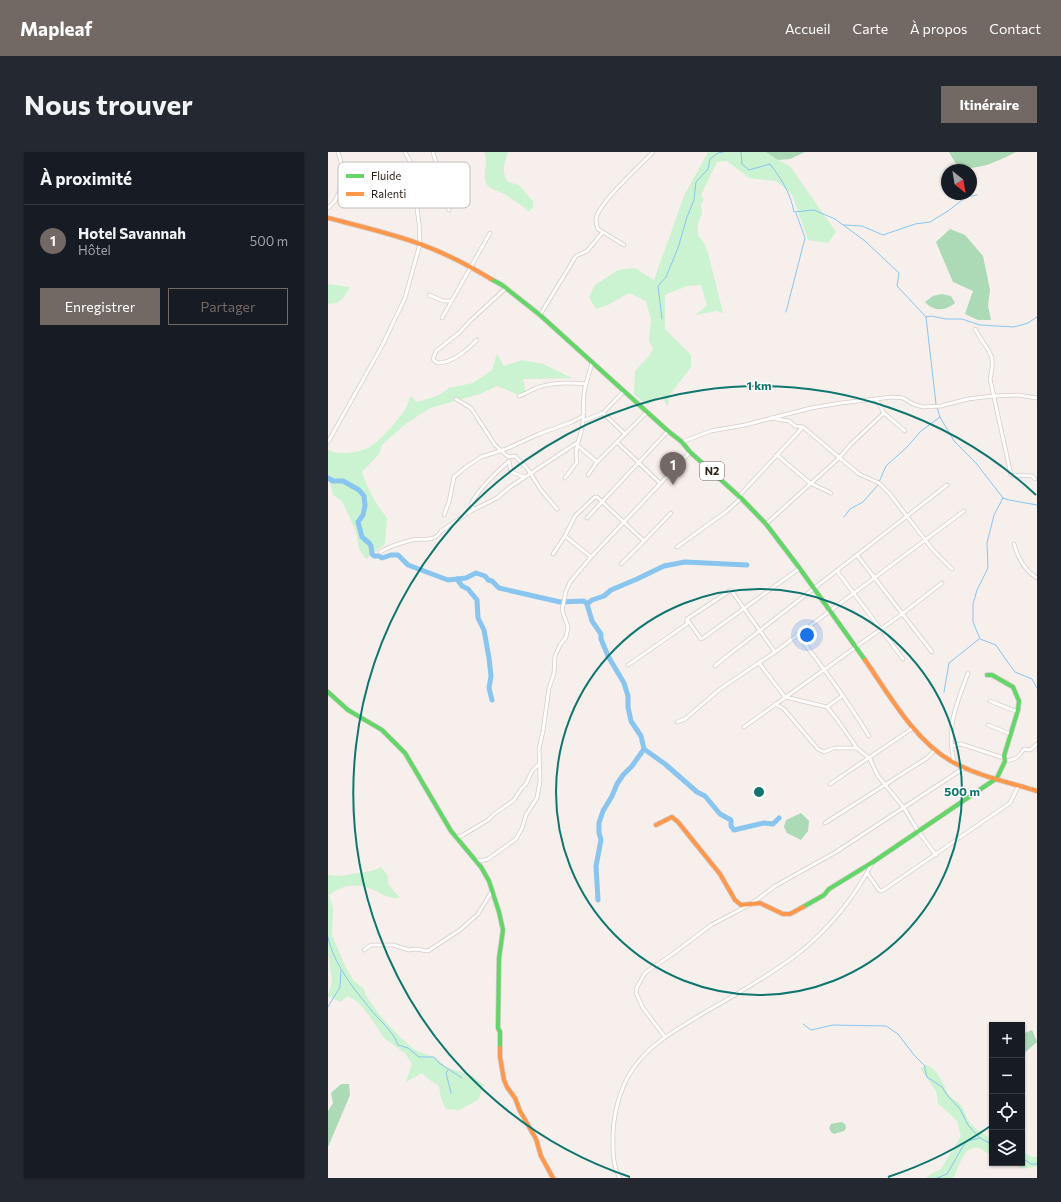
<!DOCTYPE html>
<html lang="fr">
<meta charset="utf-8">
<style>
:root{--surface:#171b24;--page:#242831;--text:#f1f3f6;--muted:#9ea1a6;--line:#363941;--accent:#726864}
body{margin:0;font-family:Commissioner,sans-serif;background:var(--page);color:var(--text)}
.controls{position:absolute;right:12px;bottom:12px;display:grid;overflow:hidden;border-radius:0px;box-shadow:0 1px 3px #0004}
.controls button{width:36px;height:36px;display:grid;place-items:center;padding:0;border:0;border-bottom:1px solid var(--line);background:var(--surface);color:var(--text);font:20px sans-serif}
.compass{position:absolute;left:613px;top:12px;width:36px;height:36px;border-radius:50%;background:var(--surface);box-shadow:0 1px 3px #0004;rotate:149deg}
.you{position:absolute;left:479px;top:483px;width:14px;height:14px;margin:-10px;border:3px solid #fff;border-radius:50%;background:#1a73e8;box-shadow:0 0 0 6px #1a73e833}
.badge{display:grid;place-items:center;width:26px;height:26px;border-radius:50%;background:var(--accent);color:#fff;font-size:13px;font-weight:700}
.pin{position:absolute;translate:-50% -33px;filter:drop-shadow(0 1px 2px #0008)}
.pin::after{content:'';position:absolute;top:21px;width:14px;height:12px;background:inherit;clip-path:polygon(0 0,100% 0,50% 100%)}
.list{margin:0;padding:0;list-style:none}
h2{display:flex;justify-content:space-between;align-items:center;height:52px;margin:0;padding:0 16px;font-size:17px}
h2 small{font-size:13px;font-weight:400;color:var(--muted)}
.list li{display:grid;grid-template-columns:26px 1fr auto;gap:12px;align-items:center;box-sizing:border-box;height:72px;padding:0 16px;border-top:1px solid var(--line)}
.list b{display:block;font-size:15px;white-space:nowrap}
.list p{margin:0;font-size:13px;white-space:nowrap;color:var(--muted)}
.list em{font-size:13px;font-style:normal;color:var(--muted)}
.actions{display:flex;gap:8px;padding:12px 16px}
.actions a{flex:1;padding:9px 0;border:1px solid var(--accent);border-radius:0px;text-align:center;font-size:14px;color:var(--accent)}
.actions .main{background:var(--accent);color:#fff}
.icon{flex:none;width:22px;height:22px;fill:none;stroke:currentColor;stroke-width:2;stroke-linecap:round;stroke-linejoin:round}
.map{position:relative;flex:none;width:709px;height:1026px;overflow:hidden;border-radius:0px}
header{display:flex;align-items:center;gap:24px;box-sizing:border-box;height:56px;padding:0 20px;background:var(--accent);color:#fff}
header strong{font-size:19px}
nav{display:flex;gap:22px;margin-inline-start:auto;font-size:14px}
.intro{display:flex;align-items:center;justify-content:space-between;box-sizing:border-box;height:96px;padding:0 24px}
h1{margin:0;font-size:28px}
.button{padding:10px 18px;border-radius:0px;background:var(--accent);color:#fff;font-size:14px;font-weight:700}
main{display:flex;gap:24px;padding:0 24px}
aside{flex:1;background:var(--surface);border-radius:0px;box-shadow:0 1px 3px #0004}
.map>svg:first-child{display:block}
</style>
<header>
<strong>Mapleaf</strong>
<nav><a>Accueil</a><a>Carte</a><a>À propos</a><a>Contact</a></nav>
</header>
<div class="intro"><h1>Nous trouver</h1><a class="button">Itinéraire</a></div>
<main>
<aside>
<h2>À proximité<small></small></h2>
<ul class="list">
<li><span class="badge">1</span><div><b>Hotel Savannah</b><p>Hôtel</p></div><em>500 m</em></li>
</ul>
<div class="actions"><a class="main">Enregistrer</a><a>Partager</a></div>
</aside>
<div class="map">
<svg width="709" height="1026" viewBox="0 0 709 1026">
<rect width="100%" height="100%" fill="#f7efeb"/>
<!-- green -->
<g fill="#cbf2d1">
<path d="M156,0H180C176,11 173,20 180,30L191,33L205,49V55L201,60C194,54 186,48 178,43C172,39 161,38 158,31C154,21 161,10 156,0Z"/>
<path d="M380,0H438L450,8L462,14L508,80L500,91L480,88L464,42L448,29L421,26L399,9L389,10L373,43L376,48L373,52L374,62L370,71V83L376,91L380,101L395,161L388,159L368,163L379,153L373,133L359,134L337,143V177L363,203V215L341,244L340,255L333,244L319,253L306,242L307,219L321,204L325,197L321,189L323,168L318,149L301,141L280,153L268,157L261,145L267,133L290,118L307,116L326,128L356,44Z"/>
<path d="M0,132L22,135L15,146L9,151L0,152Z"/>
<path d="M169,202L176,214L194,208L215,212L244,226L195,227L198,242L191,243L169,234L152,242L102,256L76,273L54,293L51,302L34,320C40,338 47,351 59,366L57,392L38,407L31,397L28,379L14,349L5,343L0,321V298C13,304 33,301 45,293C52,288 74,264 78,256C80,253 81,248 82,244L89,250L109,244L121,236L145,231L164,218Z"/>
<path d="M53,715L60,724V732L72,746C62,747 56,743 48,739C31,731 17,731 1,743L5,757L4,783L18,816L26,829L35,836L39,845L53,865L72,885L87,898L108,906L118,915L144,924L156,933L150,948L131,958L118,957L113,946L111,934L99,926L94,921L78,930L84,912L77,901L56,886L43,866L30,850L20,844L12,850L0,844L4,829L0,799V723C15,725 17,723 31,721C41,719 43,720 53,715Z"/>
<path d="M598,913C612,918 614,933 622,944C625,948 631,950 633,954C637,959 638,966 642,971C648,978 656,982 664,987V1004C660,1002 657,999 653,997C636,989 631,1016 625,1026H598L601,1023L613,1017L633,984L629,969L610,951L608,939L594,919L593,916Z"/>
<path d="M694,999L704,1005H709V1014C699,1017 693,1018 685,1011H694Z"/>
</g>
<!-- forest -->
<g fill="#acd9b6">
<path d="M438,0H477L462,7L450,8Z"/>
<path d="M621,0H688C674,7 642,24 628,11C625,8 623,3 621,0Z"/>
<path d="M622,77L637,83L655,104L662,138L660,154L663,168H650L637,162L645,139L625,130L608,90Z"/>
<path d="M614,142L623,144L627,151C617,159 606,160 597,150L605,144Z"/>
<path d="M473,661L481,669L480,679L473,688L459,681L456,675L458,668Z"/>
<path d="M704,878L709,890L694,903V882Z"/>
<path d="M13,932H21L22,943L0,995V959L5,951L3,941Z"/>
<path d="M513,970L517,972L518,976L516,979L506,982L503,980L501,976L503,972Z"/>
</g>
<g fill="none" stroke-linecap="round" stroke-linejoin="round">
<!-- stream -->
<g stroke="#8ac5f0" stroke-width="1">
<path d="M413,0L414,12L421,18L442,12C454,28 462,40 466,60L486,58L507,67L537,89L571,121L569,134L598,165L608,252L612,265L626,289L648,311L675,346L681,348L709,353"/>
<path d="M516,73L534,74L555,83L587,72L602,70L620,59L638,45L649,43"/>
<path d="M458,160L477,86L468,61"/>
<path d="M598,165L603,164L618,167H634L652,173L686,175L700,171L709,165"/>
<path d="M334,167L330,134L338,125L350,96L359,65L366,48L368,30L380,17L382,7L390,1L395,0"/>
<path d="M551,330L558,314L579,295L593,279L612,265"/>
<path d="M675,346L666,363L659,391L660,416L649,438L645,452V470L652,487L668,493L676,505L687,520L704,527L709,536"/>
<path d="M516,365L522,357L535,350L550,333"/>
<path d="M616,540L621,511L651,487"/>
<path d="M0,785C6,813 26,837 44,859C53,870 65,879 70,893L80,896L91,905H106L111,911L134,926"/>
<path d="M0,855L12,835L13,818"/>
<path d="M475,872L483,878L505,873L558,874L570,882L586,903L597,914V918L599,925L614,935L619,943L632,957L640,973L652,986"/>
<path d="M120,918L118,921L123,941"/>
<path d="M664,999V1002"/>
<path d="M694,1006L703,1012H709"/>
<path d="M609,1026L619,1022L635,994L639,989L652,986L663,992L664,994"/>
</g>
<!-- river -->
<g stroke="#8ac5f0" stroke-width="5">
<path d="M0,326L5,329H15L31,338L36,344L37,354L35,363L30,370L34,385L41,391L43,394L44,402L46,404H51L54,406L63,403H70L80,413L120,428L138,426L148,421L157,424L160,428L164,429L171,436L232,450L256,449L259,452L264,469L273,482V487L280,504L296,531L300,544V555L303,569L313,584L316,597L337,612L369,640L377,644L392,662L403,668V674L406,678L436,671L445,672L451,666"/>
<path d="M129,427L134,434L140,437L149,448L150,466L156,478L161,506L163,524L161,536L164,548"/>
<path d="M259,452L264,448L276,444L283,438L309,427L336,414L357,410L419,413"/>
<path d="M270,748L268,714L273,688L271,681V671L275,659L284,644L289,632L295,623L304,614L316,597"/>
</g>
<defs>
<g id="street">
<path d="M105,0L121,58"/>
<path d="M0,56L7,49L18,26V13H14L10,0"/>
<path d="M296,93L270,77C269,75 268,71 268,68C268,53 314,12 325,0"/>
<path d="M101,143L115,149H123"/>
<path d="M212,163L248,104L259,99L275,80"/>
<path d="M114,166L162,81"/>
<path d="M647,177C659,200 669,199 662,227L683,323L704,324L707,327"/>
<path d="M149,188C139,198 125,211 109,211L105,207L108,199L131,181L142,169L178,136"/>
<path d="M191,244C197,242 202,239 208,236C224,230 241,230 258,232"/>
<path d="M128,247L143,256L167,293L178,303L181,305L187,304L199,316L213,338L229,357"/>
<path d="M548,247L556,261L577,279"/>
<path d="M275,261L297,282"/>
<path d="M443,266L461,269L467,274L475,275L531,322L551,331L561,341L605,398L624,417"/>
<path d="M255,269L275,261L296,239"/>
<path d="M0,290L54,194L77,146L92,92L91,71L83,11L77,0"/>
<path d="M354,290L383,279L417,273L483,256L513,251L564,245L575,246L585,252L595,255L613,254L640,247L665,244L690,243L709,246"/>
<path d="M290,291L332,331"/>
<path d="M250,294L269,310"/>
<path d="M449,303L482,331L503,341"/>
<path d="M181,309L183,320L196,325"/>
<path d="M260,323L269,310L319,260"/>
<path d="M237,326L249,310C245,297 254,283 255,270C256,258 254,244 258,232C260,225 262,218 264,211"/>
<path d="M411,344L475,275"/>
<path d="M146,357L143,353C148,339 170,319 180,310"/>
<path d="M116,363L121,350L126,325L138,315L153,305L178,297L211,282L244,270L255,264"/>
<path d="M259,366L340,279"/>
<path d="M438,372L511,306L523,292L556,261"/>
<path d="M237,384L263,405"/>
<path d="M316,389L343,361"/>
<path d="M686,392C690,406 696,418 709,426"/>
<path d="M349,395L399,359L413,346"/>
<path d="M52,400C62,394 72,391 84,388C96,385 104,392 113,379L143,359L169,346L182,335L250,290"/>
<path d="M225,402L237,384L247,364L267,345H269L316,389L293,412"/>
<path d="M529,403L604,500"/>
<path d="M509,419L575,507"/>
<path d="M359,467L373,487L375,486L472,416"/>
<path d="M469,482C495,515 519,548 541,584"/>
<path d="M431,511L457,545L499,555L508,566L529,596L542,607L550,624L576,656L590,679L608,703"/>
<path d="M300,513L359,472V467L403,438L447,500"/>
<path d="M387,514L394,508L619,333"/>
<path d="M662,549L690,560"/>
<path d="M447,552L456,557L490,597L496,600L506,596H529"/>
<path d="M499,555L514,544"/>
<path d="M349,570L357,567L392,537L447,500L636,359"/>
<path d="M660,573L683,582"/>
<path d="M416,575L574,462L614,431"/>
<path d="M624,594L633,592L676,606"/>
<path d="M677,609C688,607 690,606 696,597L702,598L709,592"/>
<path d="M626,610C618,574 628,554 640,521"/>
<path d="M502,632L585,576"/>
<path d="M497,671L599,606L607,598"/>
<path d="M128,684L132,685L135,683L160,668L165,663L186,648L193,637L198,632L204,619L211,612"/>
<path d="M147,708L153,709L160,707L188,687L194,676L198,663L209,646L212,629L211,597L215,579L221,536L226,521L227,504L232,493L238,485L240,475L234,458L238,439L242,430L263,405L362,300"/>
<path d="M539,721L551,738L554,739L682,651L691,633"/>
<path d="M36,798L43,793H65L81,798L87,797L100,799L132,778L150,762L164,739"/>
<path d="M337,885L315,856L308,841L309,835L317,821L346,801L383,773L423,752L447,734L508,700L636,616"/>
<path d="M292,1026C284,1013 285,996 285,982C286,957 294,928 311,909C328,888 352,876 374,862C406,844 437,826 467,804C497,781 527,746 544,711"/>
</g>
<g id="fast">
<path d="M163,127L174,133L212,163L340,279L354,290L362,300L413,346L438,372L470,414L537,508"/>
<path d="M0,540L20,558L54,578L77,601L123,679L153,715L161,729L171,760L175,778L171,806L170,876L172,880V896"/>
<path d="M475,755L496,743L501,737L545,710L669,626L677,609L676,604L690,558L691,549L685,535L664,523H659"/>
</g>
<g id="slow">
<path d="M0,66C31,74 62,81 92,92C117,101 140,113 163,127"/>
<path d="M537,508C560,541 587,589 623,609C649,624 680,630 709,639"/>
<path d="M328,673L344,665L350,670L392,722L407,748L413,753L432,751L455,762H462L475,755"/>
<path d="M172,896V905L176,928L179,935L187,946L192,959L208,987L213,1004L225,1026"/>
</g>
</defs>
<!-- street casing -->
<use href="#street" stroke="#d5cdc9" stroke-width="4.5"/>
<!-- fast casing -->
<use href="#fast" stroke="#d5cdc9" stroke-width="5.5"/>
<!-- slow casing -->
<use href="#slow" stroke="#d5cdc9" stroke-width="5.5"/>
<!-- street -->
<use href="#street" stroke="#fefdfc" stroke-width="3"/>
<!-- fast -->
<use href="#fast" stroke="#63d668" stroke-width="4"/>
<!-- slow -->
<use href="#slow" stroke="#ff974d" stroke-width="4"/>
</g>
<!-- distance rings -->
<g fill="none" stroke="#0f766e" stroke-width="2">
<circle cx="431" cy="640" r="203"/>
<path d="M664 973A406 406 0 0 1 560 1025M302 1025A406 406 0 1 1 708 343"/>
</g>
<g text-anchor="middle" stroke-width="3" stroke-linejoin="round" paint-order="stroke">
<!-- shield labels -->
<rect fill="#fff" stroke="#6a6360" stroke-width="1" x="372" y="310" width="24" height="18" rx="3"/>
<g font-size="11" font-weight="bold" fill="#2a201c">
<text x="384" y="323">N2</text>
</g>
</g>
<!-- legend -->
<rect x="10" y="10" width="132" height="46" rx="6" fill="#fff" stroke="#bfbcbb" stroke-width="1"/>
<rect x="18" y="22" width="18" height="4" fill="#63d668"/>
<rect x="18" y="40" width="18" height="4" fill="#ff974d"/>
<g font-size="11" fill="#2a201c">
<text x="43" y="28">Fluide</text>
<text x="43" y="46">Ralenti</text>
</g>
<circle cx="431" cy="640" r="6" fill="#0f766e" stroke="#fff" stroke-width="2"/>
<g font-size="12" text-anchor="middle" font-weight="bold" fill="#0f766e" stroke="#fff" stroke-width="3" stroke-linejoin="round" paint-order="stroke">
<text x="431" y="238">1 km</text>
<text x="634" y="644">500 m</text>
</g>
</svg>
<div class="controls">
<button>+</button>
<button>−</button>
<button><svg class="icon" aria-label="locate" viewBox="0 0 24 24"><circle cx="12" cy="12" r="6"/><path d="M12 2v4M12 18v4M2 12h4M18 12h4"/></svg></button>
<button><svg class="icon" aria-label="layers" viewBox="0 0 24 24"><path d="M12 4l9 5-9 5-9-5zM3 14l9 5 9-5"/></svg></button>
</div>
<svg class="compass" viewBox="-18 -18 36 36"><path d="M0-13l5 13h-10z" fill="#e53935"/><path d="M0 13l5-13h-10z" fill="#9ea1a6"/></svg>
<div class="you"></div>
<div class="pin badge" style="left:345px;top:333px">1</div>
</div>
</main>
